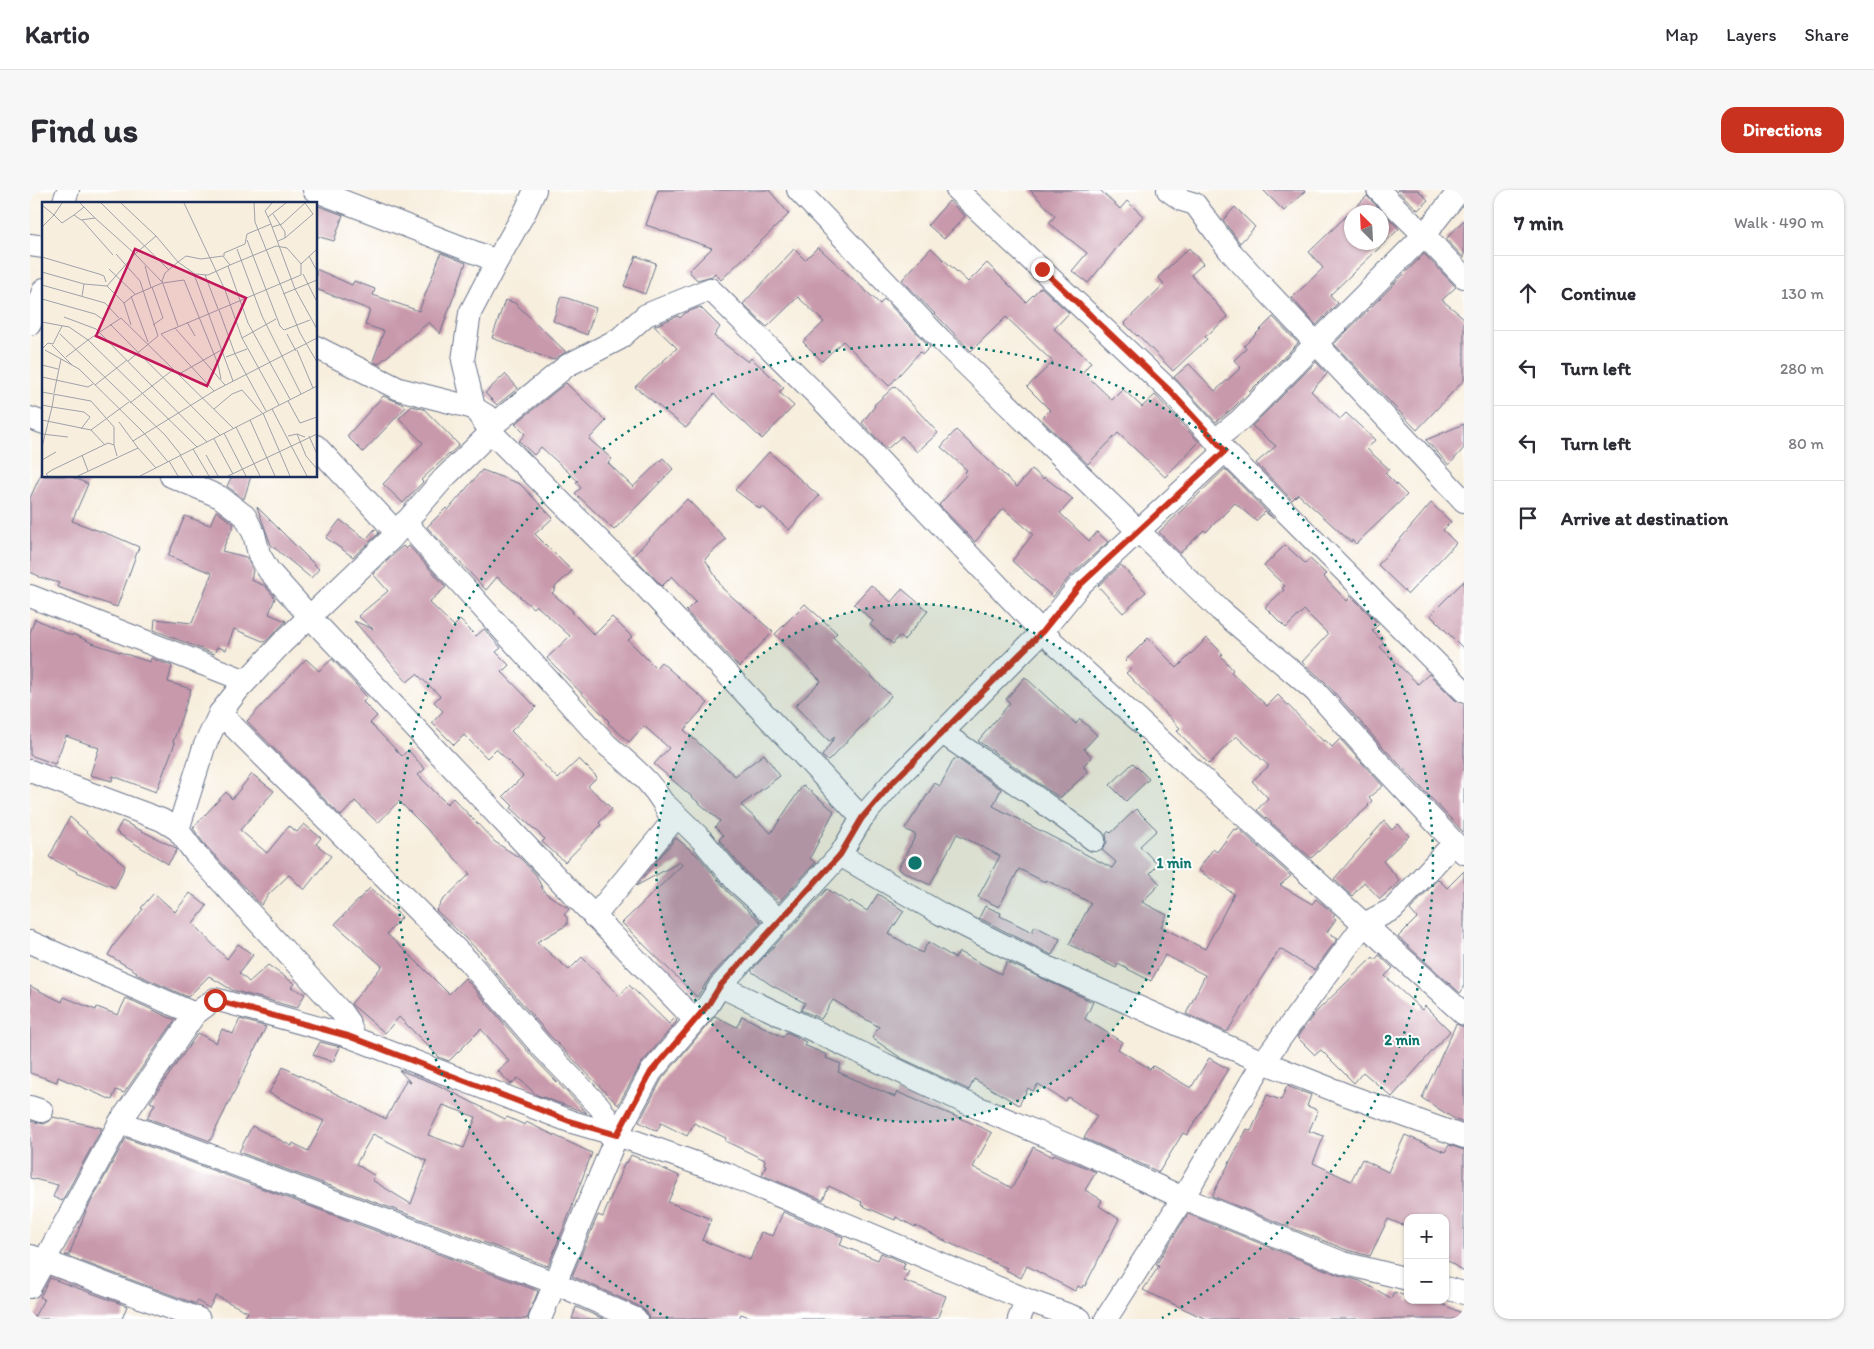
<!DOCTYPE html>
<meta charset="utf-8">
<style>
:root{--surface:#fff;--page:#f7f7f7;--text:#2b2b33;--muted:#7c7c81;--line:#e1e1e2;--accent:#c8321e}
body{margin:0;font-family:Itim,sans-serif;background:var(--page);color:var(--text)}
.controls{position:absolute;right:15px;bottom:15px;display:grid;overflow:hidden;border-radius:10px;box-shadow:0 1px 4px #0004}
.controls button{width:45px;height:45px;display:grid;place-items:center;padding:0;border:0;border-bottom:1px solid var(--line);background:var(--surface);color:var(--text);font:25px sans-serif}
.compass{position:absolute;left:1314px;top:15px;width:45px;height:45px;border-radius:50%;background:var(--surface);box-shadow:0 1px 4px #0004;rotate:336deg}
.stop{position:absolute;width:15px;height:15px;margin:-11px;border:4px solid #c8321e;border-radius:50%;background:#fff}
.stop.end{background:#c8321e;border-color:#fff;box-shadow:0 1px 5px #0008}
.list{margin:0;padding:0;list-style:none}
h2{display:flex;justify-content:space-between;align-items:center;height:65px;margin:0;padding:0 20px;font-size:21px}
h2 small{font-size:16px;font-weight:400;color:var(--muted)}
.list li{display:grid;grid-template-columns:32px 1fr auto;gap:15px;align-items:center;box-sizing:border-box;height:75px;padding:0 20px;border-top:1px solid var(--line)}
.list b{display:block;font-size:19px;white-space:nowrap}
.list em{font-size:16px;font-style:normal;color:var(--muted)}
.icon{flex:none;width:28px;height:28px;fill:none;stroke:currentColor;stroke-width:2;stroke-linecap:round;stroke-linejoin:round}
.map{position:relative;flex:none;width:1434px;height:1129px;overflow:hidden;border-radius:15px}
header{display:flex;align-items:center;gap:30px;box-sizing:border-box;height:70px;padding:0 25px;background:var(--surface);border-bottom:1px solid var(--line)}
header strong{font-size:24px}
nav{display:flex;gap:28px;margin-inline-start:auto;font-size:18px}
.intro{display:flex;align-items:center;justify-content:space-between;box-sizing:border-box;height:120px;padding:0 30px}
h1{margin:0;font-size:35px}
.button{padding:12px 22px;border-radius:15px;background:var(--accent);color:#fff;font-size:18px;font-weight:700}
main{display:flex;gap:30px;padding:0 30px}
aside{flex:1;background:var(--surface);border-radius:15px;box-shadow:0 1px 4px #0004}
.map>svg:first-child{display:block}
</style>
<header>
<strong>Kartio</strong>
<nav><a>Map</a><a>Layers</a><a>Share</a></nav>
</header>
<div class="intro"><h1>Find us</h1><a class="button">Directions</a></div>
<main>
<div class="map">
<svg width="1434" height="1129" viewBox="0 0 1434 1129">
<rect width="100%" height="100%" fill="#fff"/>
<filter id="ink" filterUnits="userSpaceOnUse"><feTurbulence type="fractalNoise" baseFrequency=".02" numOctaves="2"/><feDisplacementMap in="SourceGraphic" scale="10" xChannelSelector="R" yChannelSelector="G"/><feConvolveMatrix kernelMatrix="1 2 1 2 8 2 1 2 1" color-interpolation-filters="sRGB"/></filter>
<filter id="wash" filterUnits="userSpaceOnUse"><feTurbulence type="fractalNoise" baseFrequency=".0096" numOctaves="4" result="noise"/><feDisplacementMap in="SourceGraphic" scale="20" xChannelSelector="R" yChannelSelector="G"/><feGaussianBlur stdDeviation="1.12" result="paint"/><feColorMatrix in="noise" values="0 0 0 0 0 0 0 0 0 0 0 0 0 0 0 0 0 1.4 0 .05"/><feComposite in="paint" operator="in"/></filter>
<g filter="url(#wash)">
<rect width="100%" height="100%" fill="#f7eedd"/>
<g id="blocks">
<!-- building -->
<g fill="#c899ab" fill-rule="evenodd">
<path d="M628,0H739L759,24L691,90L685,83L682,86L667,90L659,81L682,58L616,35Z"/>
<path d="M1000,0H1070L1090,19L1097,11L1113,26L1058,93L1042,81L1057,63L1019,33L1025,26Z"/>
<path d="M1233,0H1276L1254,21Z"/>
<path d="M1367,0H1388L1398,10L1388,20Z"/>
<path d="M1337,6L1369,39L1300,105L1308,113L1286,135L1262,108L1293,78L1279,62ZM1322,22H1352V52H1322Z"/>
<path d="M919,11L935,26L914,49L898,35Z"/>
<path d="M286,15L313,25L304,51L286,46Z"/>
<path d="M1205,17L1225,37L1210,53L1193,30Z"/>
<path d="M1434,30V68L1416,49Z"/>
<path d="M788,57L850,114L854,109L900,157L893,164L890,162L859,196L813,151L792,171L773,152L794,132L768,107L737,137L713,114L764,59L775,70Z"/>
<path d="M901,58L938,92L957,73L996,112L1011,97L1039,123L1024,139L1061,172L1053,182L1082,210L1093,199L1112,217L1125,205L1169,252L1135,287L1088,243L1058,274L1011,229L1020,220L997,197L1023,172L976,127L941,161L872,90Z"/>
<path d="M1159,58L1173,74L1161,85L1198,127L1175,147L1177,149L1143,181L1108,145L1107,146L1094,133L1134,94L1128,87Z"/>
<path d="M411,63L436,73L410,144L399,132L348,174L343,171L354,141L335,135L340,120L286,99V79L322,95L324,91L345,99L343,105L389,121Z"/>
<path d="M1394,64L1426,97L1412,110L1434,128V190L1387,240L1304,154Z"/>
<path d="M606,66L626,73L615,104L594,96Z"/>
<path d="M531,106L566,118L557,145L523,131Z"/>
<path d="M475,110L485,113L536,162L523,170L462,148Z"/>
<path d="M670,117L690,137L684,146L718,172L721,168L754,198L749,202L764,216L732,249L684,204L656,238L605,197L647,158L624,136L648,126L650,128L655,123Z"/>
<path d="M1243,127L1268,153L1202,219L1186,232L1144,187L1159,174L1185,201L1211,178L1204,170L1216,159L1214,156Z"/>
<path d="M1286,172L1297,184L1281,201L1310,229L1316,223L1345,250L1337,259L1359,279L1355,283L1377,305L1326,354L1322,350L1321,352L1268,304L1262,310L1226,273L1246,256L1222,236Z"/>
<path d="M475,184L488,198L467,215L455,203Z"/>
<path d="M536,193L576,231L559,249L582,269L578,273L603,297L633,268L643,279L584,340L545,303L551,298L546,292L548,291L511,257L504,265L489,251L495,244L485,234Z"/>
<path d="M865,196L908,243L887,262L872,246L857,259L832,233L845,216L844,215Z"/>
<path d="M353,206L371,213L376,217L333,262L317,246Z"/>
<path d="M382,216L394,219L429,255L391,290L393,292L373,313L353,294L393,253L369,228Z"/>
<path d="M1434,234V258L1419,275L1396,250Z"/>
<path d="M926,240L987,297L1002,279L1013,289L1014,287L1043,309L1030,323L1059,351L1067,342L1078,352L1041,385L1023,407L982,371L1003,344L973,318L945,352L909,315L937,284L935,282L937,280L911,257Z"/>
<path d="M739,262L789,306L759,340L732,316L730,319L705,300Z"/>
<path d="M1195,279L1244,329L1235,322L1226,331L1205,313L1176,342L1174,340L1150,363L1129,342Z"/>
<path d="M13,280L14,286H40L58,294L42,331L86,347L109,357L87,417L27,397L29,393L9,387V386L0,382V308Z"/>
<path d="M452,280L490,294L523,328L505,344L542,381L524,398L526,399L522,403L543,421L542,422L564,445L582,427L602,447L598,450L626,478L631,472L678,513L654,540L705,586L734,564L750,586L711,615L741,643L773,595L804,621L780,668L785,673L749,712L716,682L689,650L693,645L685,637L690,631L624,574L639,558L614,536L599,552L578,533L579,531L517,468L540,446L506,415L503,418L467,387L456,400L397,337L416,318L418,320Z"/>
<path d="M202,286H221L214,309L197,296Z"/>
<path d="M657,309L696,349L675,369L693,399L743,442L709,477L656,421L666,411L642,386L632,396L603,366Z"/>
<path d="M1401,313L1421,332L1413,340L1426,353L1378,404L1348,375Z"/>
<path d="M227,317L289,379L281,388L241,355Z"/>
<path d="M186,321L204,334L192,361L216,367L223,380L221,390L235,396L245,408L239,424L256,431L235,452L204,439L196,460L187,457L184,464L124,440L125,429L162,433L182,383L138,366L155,326L180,335Z"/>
<path d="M310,330L336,349L345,339L349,343L323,367L296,348Z"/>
<path d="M1255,355L1275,373L1280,369L1296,384L1293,386L1317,411L1321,406L1349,434L1342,441L1354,453L1350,457L1388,494L1399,484L1425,510L1434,514V643L1351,555L1295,492L1272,472L1298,444L1274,420L1256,438L1235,417L1254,400L1252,398L1255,396L1234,376Z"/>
<path d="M373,356L376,359L379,356L416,397L399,412L424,436L430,430L446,446L454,439L471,458L466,462L479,475L472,482L506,517L481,541L528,589L549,569L567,587L558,596L582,619L569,633L571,635L535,672L512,652L515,649L481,618L483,616L473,606L493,586L466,559L457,568L434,545L424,555L402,533L413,521L404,512L410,506L387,484L377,492L324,431L343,439L328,426L358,401L343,384Z"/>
<path d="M1091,375L1116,402L1093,423L1068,396Z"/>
<path d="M1434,391V459L1400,425Z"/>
<path d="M841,395L861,412L872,399L898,421L874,450L869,446L863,454L840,435L843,431L824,414Z"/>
<path d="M775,414L807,443L803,447L861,506L798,571L792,566L805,547L799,551L765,516L791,491L745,444Z"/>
<path d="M5,429L42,446L43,444L62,453L120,472L121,468L142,476L138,492L161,499L143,552L145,553L126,602L83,586L82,591L60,585L69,558L36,546L25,574L0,565V443Z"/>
<path d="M1118,448L1147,478L1177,448L1193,464L1191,466L1203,480L1201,482L1237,516L1248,505L1293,551L1295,550L1302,557L1310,549L1353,596L1339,607L1342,611L1338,615L1339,616L1281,668L1227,620L1238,608L1222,591L1239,576L1206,546L1179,574L1147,541L1150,538L1096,483L1102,478L1095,471Z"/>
<path d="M276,469L289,481L302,469L337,507L333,512L347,526L340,533L372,566L378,560L395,579L388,585L417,614L423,608L465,652L490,668L506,685L514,702L539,719L534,725L537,727V735L507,752L539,780L552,767L589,806L599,795L639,834L645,828L647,831L611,874L588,915L521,847L454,769L455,767L406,720L412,711L440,684L394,636L369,611L348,633L325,611L311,626L217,531Z"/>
<path d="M995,487L1046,534L1050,529L1067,545L1054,559L1062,567L1053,576L1058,582L1030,608L948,551L980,513L976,509Z"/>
<path d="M924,569H928L971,599L963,616L1082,678L1086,672L1072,660L1077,652L1076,644L1079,641L1081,643L1106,619L1127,640L1110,656L1128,675L1120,683L1130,694L1112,712L1137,725L1131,737L1175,759L1204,704L1168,680L1183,659L1187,662L1204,639L1207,640L1208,638L1261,686L1250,695L1282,714L1286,709L1305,725L1303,727L1306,729L1297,742L1308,748L1284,780L1250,759L1197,842L1156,824L1175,785L1135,765L1121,791L1088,774L1086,778L1039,754L1061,713L1016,690L1015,692L989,679L969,717L948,707L970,666L927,644L900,695L868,679L886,645L875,639L905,593L910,596Z"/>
<path d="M1103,573L1119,589L1096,611L1080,595Z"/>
<path d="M222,584L244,601L210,640L237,663L259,636L267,642L274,634L291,648L286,654L301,666L274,700L259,685L239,704L231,715L175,655L163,638L196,602L202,609Z"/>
<path d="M40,627L95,676L85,698L49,683L19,667Z"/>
<path d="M92,631L144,657L147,660L138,674L86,642Z"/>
<path d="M1354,631L1362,640L1368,634L1379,646L1353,671L1370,691L1350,709L1334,692L1322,706L1304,689Z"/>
<path d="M646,648L668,666L697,701L731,732L680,787L667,807L592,733L652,675L650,672L606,696Z"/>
<path d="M1434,681V798L1430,803L1368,747L1387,728L1380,720L1408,689L1417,698Z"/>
<path d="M340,698L372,727L357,744L387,772L419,804L435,788L501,865L557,923L507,905L488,888L481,894L468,881L479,871L451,839L419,871L409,867L369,827L355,843L321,814L352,776L305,734Z"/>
<path d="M797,699L819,713L821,711L837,721L848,704L874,721L859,744L892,763L898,752L925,768L929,762L971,784L977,772L1063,812L1055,829L1092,852L1088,859L1120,879L1123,876L1161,898L1179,868L1198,879L1157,945L1153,943L1129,982L1054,948L1067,926L1038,907L1035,911L1008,894L1003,901L998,898L989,915L944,889L939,900L935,898L871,868L842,848L849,837L803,810L791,829L771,820L775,813L741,795L721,781Z"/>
<path d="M124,703L145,722L160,703L177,716L163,734L197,769L208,754L223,765L209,783L219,792L238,775L265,794L261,797L275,804L267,818L202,800L179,786L158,807L106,784L107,782L78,765L84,755L113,719L111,718Z"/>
<path d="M955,716L971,723L970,726L1002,742L1005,736L1030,749L1022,765L949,728Z"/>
<path d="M1349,765L1363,778L1355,786L1392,820L1395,816L1420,841L1362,907L1333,882L1324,893L1291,860L1285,865L1267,847L1286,822L1343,767L1345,770Z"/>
<path d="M0,796L32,812L34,807L66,820L67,817L88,825L96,808L145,830L94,903L86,900L82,910L28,887L27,892L0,883Z"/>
<path d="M685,826L707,837L712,826L753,847L757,842L776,852L774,855L797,865L796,868L811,874L808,882L865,907L867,902L951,937L962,943L943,977L982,998L1003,957L1023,967L1024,964L1066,982L1055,1000L1072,1010L1069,1016L1089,1029L1055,1096L1053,1095L1052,1098L1048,1096L1045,1101L997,1076L991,1088L976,1080L977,1078L919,1053L886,1036L885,1037L866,1027L865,1030L831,1015L832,1012L799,996L793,1010L732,985L736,975L734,974L735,970L695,951L696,948L664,933L657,946L631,933L627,941L609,932L632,889Z"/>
<path d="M210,829L236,837L180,951L117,928L125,914L120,912L168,843L186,853L192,839L203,844Z"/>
<path d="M1426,834L1434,837V933L1426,930L1392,908Z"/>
<path d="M290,852L310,857L303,872L283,865Z"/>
<path d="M253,877L356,929L376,890L381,893L369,880L406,894L475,929L477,927L495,935L496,932L562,963L542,1015H543L518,1076L209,962L222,936L262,956L263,953L278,961L294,931L239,903ZM413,915L446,927L434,958L398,945ZM343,944L397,971L381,1014L342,990L345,986L326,974Z"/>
<path d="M1257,896L1281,905L1277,916L1288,920L1279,941L1294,946L1283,973L1321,991L1332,969L1358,982L1375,945L1415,962L1419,955L1434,960V1082L1415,1069V1028H1378L1375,1036L1358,1029L1340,1066L1317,1060L1182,1006L1217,939L1221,941L1237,905L1251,910Z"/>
<path d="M23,927L72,938L32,1011L23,1007L28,995L0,988V931L14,934L20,931Z"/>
<path d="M96,948L508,1101L497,1129H214L218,1122L186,1106L179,1118L167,1111L166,1114L35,1065H39L56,1021Z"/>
<path d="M601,965L650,986L638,1012L681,1029L672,1050L720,1070L731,1042L743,1046L753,1022L813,1047L810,1055L848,1070L851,1063L875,1073L873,1079L879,1081L874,1091L916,1106L907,1129H725L711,1124L709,1129H619L617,1122L611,1117L542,1086L568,1025L573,1027L595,972L597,973Z"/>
<path d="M1158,1024L1308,1085L1330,1091L1361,1108L1364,1102L1378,1107V1110H1403L1434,1124V1129H1176L1113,1100L1129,1076L1126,1075Z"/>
<path d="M20,1088L97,1116L92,1129H3L14,1109L10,1107Z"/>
<path d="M546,1117L574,1129H542Z"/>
</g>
</g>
</g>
<g filter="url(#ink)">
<use href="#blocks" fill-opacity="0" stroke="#68728a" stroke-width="1"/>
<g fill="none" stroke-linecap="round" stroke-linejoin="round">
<defs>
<g id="street">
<path d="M284,0L467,71"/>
<path d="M505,0L496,20L467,71L440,123L433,170L444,218L461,242L612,393L832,628"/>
<path d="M768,0L911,150L1190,420L1285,501L1341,564L1434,663"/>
<path d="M927,0L1139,200L1185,250"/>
<path d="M1138,0L1152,10L1165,14L1199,60L1221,84L1434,311"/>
<path d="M1348,0L1394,45L1434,87"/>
<path d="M33,14L38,0"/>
<path d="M0,55L14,57"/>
<path d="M0,134L14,99"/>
<path d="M286,157L369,199L444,218L467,232L538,175L589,149L616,125L680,99L790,208L1012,442L1140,559L1434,824"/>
<path d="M0,228L14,233"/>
<path d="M286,256L366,342"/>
<path d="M1195,261L1434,501"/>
<path d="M141,286L190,307L215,326L224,344L229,364L239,381L280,427L506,666L665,830"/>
<path d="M375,332L577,555C603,577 631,599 642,632L564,727"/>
<path d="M0,406L216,491"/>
<path d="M190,523L438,771L511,856L570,917L587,945"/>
<path d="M911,542L1003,605L1064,650"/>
<path d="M0,581L132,630L148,640L165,663L312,823L319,833L323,844L318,846"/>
<path d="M636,615L672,650L706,691L750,731"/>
<path d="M148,640L174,557L190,523L208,500L252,453L361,349L414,288L461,242"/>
<path d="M810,665L911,724L1019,778L1233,872L1314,904L1434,947"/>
<path d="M0,752L165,824"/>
<path d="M0,917L12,921"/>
<path d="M90,932L525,1093L606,1129"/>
<path d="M1,1066L169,1129"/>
<path d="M1378,1089L1313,1073L1153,1008L1047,959L930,910L690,796L810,665L832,628L861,594L1012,442L1050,395L1195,261L1185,250L1210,230L1394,45L1430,0"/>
<path d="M0,1097L90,932L165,824L185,809L318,846L542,932L587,945L697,984L997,1110L1050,1129"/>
<path d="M1415,1098L1434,1103"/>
<path d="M510,1129L587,945L621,882L678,815L690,796"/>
<path d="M989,1129L997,1110"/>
<path d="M1076,1129L1153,1008L1233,872L1334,734L1363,719L1424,653"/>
</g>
</defs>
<!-- street casing -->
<use href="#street" stroke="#68728a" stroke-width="24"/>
<!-- street -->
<use href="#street" stroke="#fff" stroke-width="22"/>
</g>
</g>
<g fill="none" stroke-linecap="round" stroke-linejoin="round" filter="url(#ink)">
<!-- route -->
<path stroke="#c8321e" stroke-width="6" d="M185,810L318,846L542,932L587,945L621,882L678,815L690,796L810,665L832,628L861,594L1012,442L1050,395L1195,261L1139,200L1012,79"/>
</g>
<!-- distance rings -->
<circle cx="885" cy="673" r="259" fill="#0f766e" fill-opacity=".12"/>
<g fill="none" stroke="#0f766e" stroke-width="2.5" stroke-dasharray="2.5 5">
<circle cx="885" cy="673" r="259"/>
<path d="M638 1128A518 518 0 1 1 1132 1128"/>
</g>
<!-- overview -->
<g transform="translate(12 12)">
<rect width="275" height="275" fill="#f7eedd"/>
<path fill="none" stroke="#9fa2aa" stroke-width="1" d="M20,1L12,13L20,21L32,13L39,18L53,16L93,52L114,34L136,60L153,72L166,73L188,63M59,1L127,68M79,1L114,34M142,1L183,88L200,136L237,203M212,1L213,20L258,131L275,160M0,3L12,13L0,25M42,5L53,16M231,12L243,30V36L236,39M32,13L42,5L38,1M226,15L223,9L230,1M40,18L71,53M229,22L253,87L275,127M230,25L240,22L263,1L271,12L243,36M205,38L238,124L242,128L268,118M195,47L220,114L259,192M74,52L98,79L116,134M182,54V51L203,42L205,32L229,22L226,15L244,1M267,54L275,69M0,55L57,72L62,74L64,80M136,60L144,54L159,57L181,54L188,63L234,44L245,46L259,62L275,47M103,64L109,86M186,64L206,121L248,197M67,67L93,92M0,70L42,82M152,72L191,179M261,72L275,100M163,73L176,107M0,83L63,101L77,116M65,84L93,52L121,81L142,78L176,162L179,177M65,84L82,101L89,123M110,85L121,116L111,123M241,92L275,78M40,94L42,82L65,84M89,94L106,140M0,97L53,112L62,118M82,101L92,93L120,81M177,108L193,152L224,209M22,115L54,127L165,240M0,120L27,125L46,138L79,116L191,226M145,120L153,134M68,122L178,233M136,124L120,79L123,71L136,60M133,126L183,183M18,132L123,233L139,253M245,132L254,149M200,136L234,117M10,143L30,163M0,147L6,141L11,142L20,124M3,148L37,167L102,231L126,260M255,148L271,186M24,155L46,138L155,245M184,155L205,147M86,159L116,134M0,163L16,167M137,172L181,147M0,175L46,185L51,182M53,183L85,158M172,189L119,132L259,73V62M0,190L49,199L72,225V243M12,191L19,157M12,193L10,205L42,210L48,215L39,227M246,199L258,221L275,215M88,201L132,167M0,203L10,205L0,245M172,207L190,192L200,188L220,211M230,207L265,274M221,211L248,274M0,218L49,228L87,200M208,218L233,274M77,220L96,246M194,225L218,274M49,228L63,243M182,231L204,274M0,232L26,235M255,232L264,254L275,267M246,234L255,232L263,235M267,234L275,252M172,237L191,272M91,239L172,189L275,136M151,247L167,274M40,253L46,269M138,253L151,274M164,253L176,274M0,258L14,250M127,259L136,274M6,274L4,272L10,268L66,241L72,243L75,254M36,274L96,246L114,266M98,274L275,184M186,274L275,232"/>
<path fill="#c2185b" fill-opacity="0.15" stroke="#c2185b" stroke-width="2.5" d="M93,47L204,96L165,184L54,134Z"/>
<rect width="275" height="275" fill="none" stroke="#1b2f5e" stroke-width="2.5"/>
</g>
<circle cx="885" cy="673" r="8" fill="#0f766e" stroke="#fff" stroke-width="2.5"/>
<g font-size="15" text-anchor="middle" font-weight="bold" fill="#0f766e" stroke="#fff" stroke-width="4" stroke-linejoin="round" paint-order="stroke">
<text x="1144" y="678">1 min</text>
<text x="1372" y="855">2 min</text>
</g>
</svg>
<div class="controls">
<button>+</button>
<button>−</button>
</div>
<svg class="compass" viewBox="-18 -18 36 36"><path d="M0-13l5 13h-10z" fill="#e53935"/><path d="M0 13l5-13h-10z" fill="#7c7c81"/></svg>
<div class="stop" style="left:185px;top:810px"></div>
<div class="stop end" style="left:1012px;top:79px"></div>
</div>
<aside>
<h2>7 min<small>Walk · 490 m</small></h2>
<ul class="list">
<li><svg class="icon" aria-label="ahead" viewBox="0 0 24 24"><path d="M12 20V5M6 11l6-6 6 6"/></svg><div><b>Continue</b></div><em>130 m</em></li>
<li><svg class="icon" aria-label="left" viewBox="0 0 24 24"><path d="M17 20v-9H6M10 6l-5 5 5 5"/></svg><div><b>Turn left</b></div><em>280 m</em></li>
<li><svg class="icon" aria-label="left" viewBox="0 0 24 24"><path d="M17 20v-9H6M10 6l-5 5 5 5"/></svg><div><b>Turn left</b></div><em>80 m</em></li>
<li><svg class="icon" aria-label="arrive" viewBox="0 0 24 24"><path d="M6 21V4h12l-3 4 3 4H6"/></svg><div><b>Arrive at destination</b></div></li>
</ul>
</aside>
</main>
